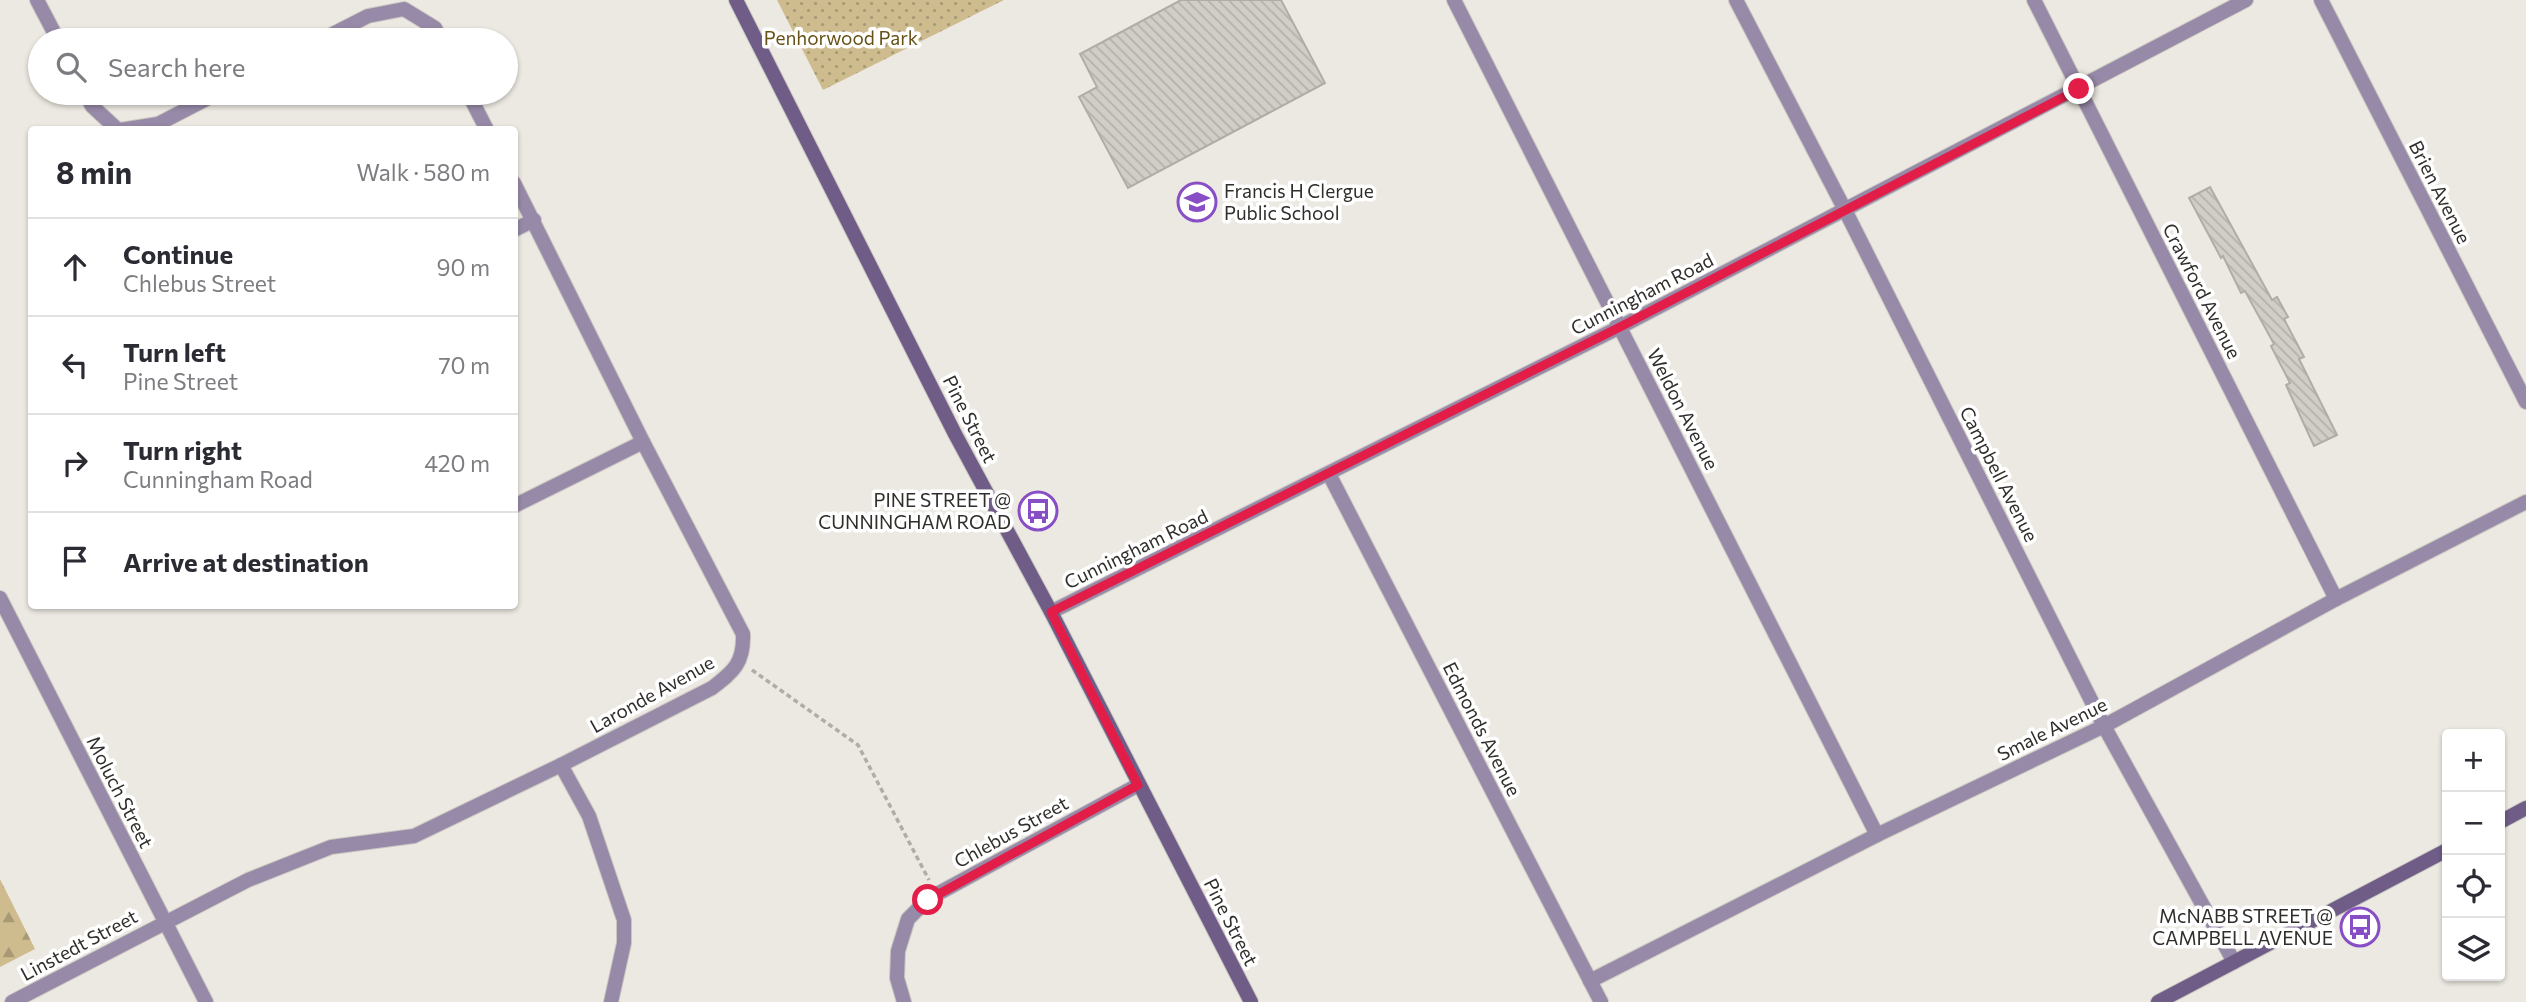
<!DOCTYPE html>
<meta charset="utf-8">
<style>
:root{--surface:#fff;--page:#f2f2f3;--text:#2b2b33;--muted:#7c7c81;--line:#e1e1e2}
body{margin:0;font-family:Commissioner,sans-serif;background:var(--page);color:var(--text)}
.controls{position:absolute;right:21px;bottom:21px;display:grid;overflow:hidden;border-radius:7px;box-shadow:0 2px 5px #0004}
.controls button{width:63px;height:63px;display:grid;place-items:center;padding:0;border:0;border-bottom:2px solid var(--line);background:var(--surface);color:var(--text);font:35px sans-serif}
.stop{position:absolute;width:21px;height:21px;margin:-16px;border:5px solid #e11d48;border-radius:50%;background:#fff}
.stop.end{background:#e11d48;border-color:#fff;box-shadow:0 2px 7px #0008}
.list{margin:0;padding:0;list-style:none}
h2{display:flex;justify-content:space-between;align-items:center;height:91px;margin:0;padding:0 28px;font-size:30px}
h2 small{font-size:23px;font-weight:400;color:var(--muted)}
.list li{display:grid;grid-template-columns:46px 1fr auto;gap:21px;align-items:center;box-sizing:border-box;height:98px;padding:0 28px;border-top:2px solid var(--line)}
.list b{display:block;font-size:26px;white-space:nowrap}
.list p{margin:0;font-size:23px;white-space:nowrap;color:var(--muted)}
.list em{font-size:23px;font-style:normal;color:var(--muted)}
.icon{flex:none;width:38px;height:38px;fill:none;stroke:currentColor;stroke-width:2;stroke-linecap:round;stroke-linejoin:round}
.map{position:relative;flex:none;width:2526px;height:1002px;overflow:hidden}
.search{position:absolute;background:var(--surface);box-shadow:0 2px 5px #0004;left:28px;top:28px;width:490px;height:77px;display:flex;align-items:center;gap:18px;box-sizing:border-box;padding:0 24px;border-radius:38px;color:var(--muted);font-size:26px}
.panel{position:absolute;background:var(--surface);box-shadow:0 2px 5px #0004;left:28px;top:126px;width:490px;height:483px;border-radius:7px}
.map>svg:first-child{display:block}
</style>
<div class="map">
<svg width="2526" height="1002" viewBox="0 0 2526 1002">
<defs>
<pattern id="forest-firs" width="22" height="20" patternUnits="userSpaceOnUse" patternTransform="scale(1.75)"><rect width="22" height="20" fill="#cebc8f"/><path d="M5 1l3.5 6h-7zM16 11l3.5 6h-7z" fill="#a89975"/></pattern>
<pattern id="park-dots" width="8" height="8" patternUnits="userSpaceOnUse" patternTransform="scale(1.75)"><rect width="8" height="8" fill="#cebc8f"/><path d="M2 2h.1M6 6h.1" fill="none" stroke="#a89975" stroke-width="1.8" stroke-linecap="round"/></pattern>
<pattern id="building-back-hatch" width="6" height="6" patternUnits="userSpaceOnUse" patternTransform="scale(1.75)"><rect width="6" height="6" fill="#d1cec7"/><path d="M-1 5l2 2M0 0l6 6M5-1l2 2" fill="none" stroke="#b4b1ab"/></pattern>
</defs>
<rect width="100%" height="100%" fill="#ece9e2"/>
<!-- forest -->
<path fill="url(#forest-firs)" d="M0,879L35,949L0,967Z"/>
<!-- park -->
<path fill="url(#park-dots)" d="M777,0H1004L823,90Z"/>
<!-- building -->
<g fill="url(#building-back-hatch)" stroke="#afada6" stroke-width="2">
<path d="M1181,0H1281L1325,83L1128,188L1079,97L1097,87L1080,54Z"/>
<path d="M2210,187L2272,300L2277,297L2288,317L2284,319L2304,357L2299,359L2337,435L2314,446L2286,385L2290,383L2271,346L2274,344L2245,291L2241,293L2223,256L2221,258L2189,198Z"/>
</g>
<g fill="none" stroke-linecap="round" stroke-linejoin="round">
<defs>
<g id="street">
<path d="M37,0L58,40"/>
<path d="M1454,0L1877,835"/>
<path d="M1736,0L1845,210L2104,726L2234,962"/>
<path d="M2034,0L2336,599"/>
<path d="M2321,0L2526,402"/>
<path d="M321,40L368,16L404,9L435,28L441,40"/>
<path d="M85,93L92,106L118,130"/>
<path d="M468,93L487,130"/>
<path d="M120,130L158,124L218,93"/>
<path d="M514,230L534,220"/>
<path d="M1329,474L1601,1002"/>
<path d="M514,506L643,442"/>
<path d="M0,598L206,1002"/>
<path d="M1051,612L1620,327L2246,0"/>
<path d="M561,765L589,816L624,920V943L611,1002"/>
<path d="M1590,981L1877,835L2104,726L2336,599L2526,502"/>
<path d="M12,1002L248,880L331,847L414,836L561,765L712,688C734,671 744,663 743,634L643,442L514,183"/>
<path d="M904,1002L897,978L898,951L908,919L928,899L1138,785"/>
</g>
<g id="secondary">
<path d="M736,0L955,434L1051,612L1251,1002"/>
<path d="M2500,822L2526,808"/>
<path d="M2158,1002L2447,850"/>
</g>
</defs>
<!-- street casing -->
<use href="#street" stroke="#cac7c1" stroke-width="16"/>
<!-- secondary casing -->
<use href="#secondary" stroke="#cac7c1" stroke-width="16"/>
<!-- path -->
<path stroke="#b0ada8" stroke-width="3.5" stroke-dasharray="5 3.5" stroke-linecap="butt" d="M752,670L858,745L929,880"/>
<!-- street -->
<use href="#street" stroke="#978aa8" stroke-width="14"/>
<!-- secondary -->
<use href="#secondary" stroke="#6f5d88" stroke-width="14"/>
</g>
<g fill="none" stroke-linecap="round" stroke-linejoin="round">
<!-- route -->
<path stroke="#e11d48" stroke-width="9" d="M928,900L1138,785L1051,612L1620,327L2079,89"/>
</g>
<!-- icons -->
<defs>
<symbol id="school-ring" viewBox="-11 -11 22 22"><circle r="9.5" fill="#fff" stroke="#884ec5" stroke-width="1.5"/><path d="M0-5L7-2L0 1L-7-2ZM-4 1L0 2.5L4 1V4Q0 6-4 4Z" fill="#884ec5"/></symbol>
<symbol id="bus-ring" viewBox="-11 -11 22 22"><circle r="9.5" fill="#fff" stroke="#884ec5" stroke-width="1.5"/><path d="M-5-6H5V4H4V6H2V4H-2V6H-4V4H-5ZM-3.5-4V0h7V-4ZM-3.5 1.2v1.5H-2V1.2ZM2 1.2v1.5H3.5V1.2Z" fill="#884ec5"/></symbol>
</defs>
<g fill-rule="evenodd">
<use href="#school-ring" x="1175" y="180" width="44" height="44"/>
<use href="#bus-ring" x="1016" y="489" width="44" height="44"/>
<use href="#bus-ring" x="2338" y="905" width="44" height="44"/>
</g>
<g text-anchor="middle" stroke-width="7" stroke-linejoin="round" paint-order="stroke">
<!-- park labels -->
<g font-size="19" fill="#655115" stroke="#fff">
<text x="841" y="45">Penhorwood Park</text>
</g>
<!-- poi labels -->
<g font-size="19" fill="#2f2e2b" stroke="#fff" text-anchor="end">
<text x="1224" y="198" text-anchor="start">Francis H Clergue<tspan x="1224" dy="22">Public School</tspan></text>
<text x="1011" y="507">PINE STREET @<tspan x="1011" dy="22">CUNNINGHAM ROAD</tspan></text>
<text x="2333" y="923">McNABB STREET @<tspan x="2333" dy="22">CAMPBELL AVENUE</tspan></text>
</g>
<!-- street labels -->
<g font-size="19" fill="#2f2e2b" stroke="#fff">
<text transform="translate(2440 192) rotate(63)" y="7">Brien Avenue</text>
<text transform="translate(2202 291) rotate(63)" y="7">Crawford Avenue</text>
<text transform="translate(1642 294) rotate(-27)" y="7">Cunningham Road</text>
<text transform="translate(1683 409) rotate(63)" y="7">Weldon Avenue</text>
<text transform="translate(970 419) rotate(63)" y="7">Pine Street</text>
<text transform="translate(1999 474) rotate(63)" y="7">Campbell Avenue</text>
<text transform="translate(1136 549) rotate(-26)" y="7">Cunningham Road</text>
<text transform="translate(652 694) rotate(-29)" y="7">Laronde Avenue</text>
<text transform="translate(1482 729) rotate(63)" y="7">Edmonds Avenue</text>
<text transform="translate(2052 729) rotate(-26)" y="7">Smale Avenue</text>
<text transform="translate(120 792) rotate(63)" y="7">Moluch Street</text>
<text transform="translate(1011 832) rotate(-29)" y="7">Chlebus Street</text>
<text transform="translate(1231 922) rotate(63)" y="7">Pine Street</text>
<text transform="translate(79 945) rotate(-28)" y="7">Linstedt Street</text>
</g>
</g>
</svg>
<div class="controls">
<button>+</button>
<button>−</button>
<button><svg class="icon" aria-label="locate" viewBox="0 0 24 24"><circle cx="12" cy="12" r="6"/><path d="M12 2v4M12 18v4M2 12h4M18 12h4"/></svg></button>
<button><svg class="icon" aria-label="layers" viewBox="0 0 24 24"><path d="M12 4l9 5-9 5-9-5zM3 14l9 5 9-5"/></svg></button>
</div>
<div class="stop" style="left:928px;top:900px"></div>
<div class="stop end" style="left:2079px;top:89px"></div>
<div class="search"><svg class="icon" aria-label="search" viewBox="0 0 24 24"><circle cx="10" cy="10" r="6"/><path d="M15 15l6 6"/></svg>Search here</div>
<section class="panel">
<h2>8 min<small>Walk · 580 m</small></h2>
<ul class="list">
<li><svg class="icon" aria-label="ahead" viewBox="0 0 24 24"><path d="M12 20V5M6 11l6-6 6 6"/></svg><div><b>Continue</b><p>Chlebus Street</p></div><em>90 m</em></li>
<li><svg class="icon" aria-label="left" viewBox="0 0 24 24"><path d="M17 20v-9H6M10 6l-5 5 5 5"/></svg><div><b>Turn left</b><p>Pine Street</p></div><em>70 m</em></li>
<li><svg class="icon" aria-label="right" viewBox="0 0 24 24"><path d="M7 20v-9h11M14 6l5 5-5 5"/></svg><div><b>Turn right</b><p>Cunningham Road</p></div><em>420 m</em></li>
<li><svg class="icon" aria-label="arrive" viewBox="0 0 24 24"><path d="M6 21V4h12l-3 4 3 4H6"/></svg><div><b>Arrive at destination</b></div></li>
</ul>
</section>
</div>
